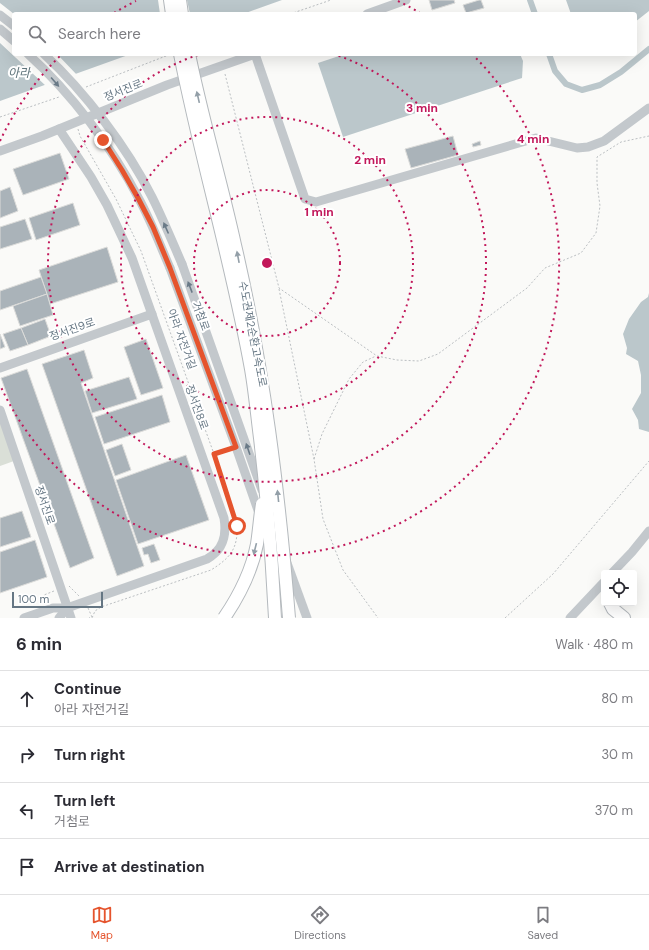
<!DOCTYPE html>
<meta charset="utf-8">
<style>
:root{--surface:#fff;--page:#f7f7f7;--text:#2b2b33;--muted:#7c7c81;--line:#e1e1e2;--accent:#e5542d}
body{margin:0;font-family:"DM Sans","Noto Sans KR",sans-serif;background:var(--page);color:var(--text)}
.controls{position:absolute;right:12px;bottom:12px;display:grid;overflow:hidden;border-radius:4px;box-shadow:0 4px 16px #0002}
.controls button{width:36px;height:36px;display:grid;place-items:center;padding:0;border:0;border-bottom:1px solid var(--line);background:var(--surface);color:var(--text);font:20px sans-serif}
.scale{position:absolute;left:12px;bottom:10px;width:91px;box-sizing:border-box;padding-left:4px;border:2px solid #657683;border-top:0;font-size:11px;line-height:14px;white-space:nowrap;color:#657683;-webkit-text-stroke:3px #fff;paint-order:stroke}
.stop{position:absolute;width:12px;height:12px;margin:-9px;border:3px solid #e5542d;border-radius:50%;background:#fff}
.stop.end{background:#e5542d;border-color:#fff;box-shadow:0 1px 4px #0008}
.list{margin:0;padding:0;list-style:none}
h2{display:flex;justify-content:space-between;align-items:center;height:52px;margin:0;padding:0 16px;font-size:17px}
h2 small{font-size:13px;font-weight:400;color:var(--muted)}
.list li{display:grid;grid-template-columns:26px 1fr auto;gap:12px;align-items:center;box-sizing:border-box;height:56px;padding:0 16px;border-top:1px solid var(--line)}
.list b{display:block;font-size:15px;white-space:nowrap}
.list p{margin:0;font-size:13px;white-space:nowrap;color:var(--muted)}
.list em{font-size:13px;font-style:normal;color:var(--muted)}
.icon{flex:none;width:22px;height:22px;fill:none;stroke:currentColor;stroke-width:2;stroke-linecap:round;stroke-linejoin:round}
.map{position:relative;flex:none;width:649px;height:618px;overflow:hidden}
.search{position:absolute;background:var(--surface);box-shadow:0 4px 16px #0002;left:12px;right:12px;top:12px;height:44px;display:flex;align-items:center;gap:10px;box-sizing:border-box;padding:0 14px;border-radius:4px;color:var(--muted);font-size:15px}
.sheet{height:276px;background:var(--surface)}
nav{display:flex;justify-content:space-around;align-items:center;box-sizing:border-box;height:56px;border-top:1px solid var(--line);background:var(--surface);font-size:11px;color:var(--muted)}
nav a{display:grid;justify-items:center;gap:2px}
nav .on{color:var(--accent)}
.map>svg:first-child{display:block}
</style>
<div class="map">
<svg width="649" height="618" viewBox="0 0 649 618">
<rect width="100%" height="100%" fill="#fafaf8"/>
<!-- green -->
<path fill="#dadfd7" d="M0,419L14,461L0,466Z"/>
<!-- water -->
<g fill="#bbc7cb">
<path d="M0,0H282L243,14H14V54H131L0,101Z"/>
<path d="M566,0H649V11L635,22V14H571Z"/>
<path d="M345,54H520L523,61L522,78L343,137L318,63Z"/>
<path d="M649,293V432L639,429L638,420L632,409L641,393V375L638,361L626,354L627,348L623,334L629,319L641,302L648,297Z"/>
</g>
<!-- pier -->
<g fill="#fafaf8">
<path d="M158,0H187L190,14H160Z"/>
<path d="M0,3L14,14V54H57L77,75L46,86L0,43Z"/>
</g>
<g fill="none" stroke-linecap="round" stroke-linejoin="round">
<!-- canal -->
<g stroke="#bbc7cb" stroke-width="6">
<path d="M530,0L535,14"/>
<path d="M549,54L555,71L566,84L582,90L600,85L621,72L649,49"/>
</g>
</g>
<!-- building -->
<g fill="#aab3b9" stroke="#dcdcda">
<path d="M429,0H454L455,3L432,10Z"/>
<path d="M479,0H481L484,8L466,13L463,5Z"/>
<path d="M453,136L458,155L411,168L405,149Z"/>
<path d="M480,141L481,145L473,147L472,144Z"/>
<path d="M60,153L69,179L23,195L13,169Z"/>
<path d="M10,187L18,211L0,218V191Z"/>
<path d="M73,203L80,225L36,240L29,218Z"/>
<path d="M25,219L32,239L0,249V227Z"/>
<path d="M107,247L118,282L50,304L39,270Z"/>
<path d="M41,277L47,294L0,310V291Z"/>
<path d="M47,294L53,315L20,326L13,306Z"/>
<path d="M45,319L51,336L28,345L21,328Z"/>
<path d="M21,328L28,345L10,351L3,334Z"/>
<path d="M0,334L5,347L0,349Z"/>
<path d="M146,339L163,388L141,395L124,347Z"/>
<path d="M84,350L93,378L81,383L144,566L117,576L42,364Z"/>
<path d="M27,369L94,558L70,568L1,378Z"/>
<path d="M129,377L137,399L92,413L85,391Z"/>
<path d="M162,395L170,422L104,444L95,417Z"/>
<path d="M122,444L131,470L115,476L106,450Z"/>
<path d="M186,455L209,520L138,544L116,480Z"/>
<path d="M22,511L31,537L0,547V518Z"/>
<path d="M35,540L47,577L0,593V552Z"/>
<path d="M154,544L160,560L151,563L148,554L144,555L142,548Z"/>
</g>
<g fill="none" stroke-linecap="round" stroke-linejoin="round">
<defs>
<g id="highway">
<path d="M170,0L172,14"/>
<path d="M180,0L182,14"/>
<path d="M610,603L613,609L624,618"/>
</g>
</defs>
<!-- highway casing -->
<use href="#highway" stroke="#b4b9bd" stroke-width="14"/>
<!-- path -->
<g stroke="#bbbfc2" stroke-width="1" stroke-dasharray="2 2" stroke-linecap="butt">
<path d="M290,14L331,0"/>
<path d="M225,74L279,288L377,356L397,360L419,361L438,354L527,288L545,268L581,253L596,233L600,206L597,183V157L621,142L649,136"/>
<path d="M86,87L171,54"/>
<path d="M0,117L59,97"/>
<path d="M78,129L80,136L116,199L141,251L214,454L237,526C238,549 230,558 211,570L101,607L95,611L92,618"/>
<path d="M279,289L314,459L323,519L343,570L378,618"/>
<path d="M214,454L228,450"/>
<path d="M314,459L322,434L349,379L363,362L376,356"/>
<path d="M69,586L79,596"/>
<path d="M46,602L44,595L54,591"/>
<path d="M88,608L92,617L89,618"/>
<path d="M505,618L553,574L649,461"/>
</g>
<!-- minor -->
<g stroke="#c3c8cc" stroke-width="9">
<path d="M367,14L406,0"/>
<path d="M0,15L14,26"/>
<path d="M0,29L14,41"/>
<path d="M255,54L305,199L316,202L536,138L577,148L588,147L604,141L649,108"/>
<path d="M0,151L42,136L167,85L255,54"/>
<path d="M182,264L262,490"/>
<path d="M170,268L236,447L260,516"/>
<path d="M0,368L152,314"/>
<path d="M0,410L71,618"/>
<path d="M287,563L307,618"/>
<path d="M612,573L632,552L649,531"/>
<path d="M24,618L53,608H67L207,559C223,550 227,536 224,518L132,258L107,205L91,177L59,129"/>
<path d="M59,618L67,608"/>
<path d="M570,618L604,582"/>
</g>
<!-- highway -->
<use href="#highway" stroke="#fff" stroke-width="12"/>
<defs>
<g id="highway-bridge">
<path d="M180,54C201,160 232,263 251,369C255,392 257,415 260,438C267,498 272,558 275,618"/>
<path d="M189,54C202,118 221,181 235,245C264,369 279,492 289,618"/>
<path d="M224,618C239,596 252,570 257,544C259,531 260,517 262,504"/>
</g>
</defs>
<!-- highway-bridge casing -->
<use href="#highway-bridge" stroke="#b4b9bd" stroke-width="14" stroke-linecap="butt"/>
<!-- minor-bridge -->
<g stroke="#c3c8cc" stroke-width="9">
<path d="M28,54C71,93 112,147 139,199C151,221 160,245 170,268"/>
<path d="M44,54C85,92 127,147 152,197C163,219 172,241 182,264"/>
</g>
<!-- highway-bridge -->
<use href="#highway-bridge" stroke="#fff" stroke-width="12"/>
</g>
<!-- one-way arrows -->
<defs><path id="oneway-solid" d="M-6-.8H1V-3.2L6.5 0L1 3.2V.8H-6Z"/></defs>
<g fill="#6a7a87">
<use href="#oneway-solid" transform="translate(55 82) rotate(49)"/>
<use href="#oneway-solid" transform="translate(166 228) rotate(-114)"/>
<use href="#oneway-solid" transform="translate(190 287) rotate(-111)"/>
<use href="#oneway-solid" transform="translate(248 449) rotate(-109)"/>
</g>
<g fill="#939fa8">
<use href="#oneway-solid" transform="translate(198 97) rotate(-103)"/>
<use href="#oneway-solid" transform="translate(238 257) rotate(-101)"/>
<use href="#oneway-solid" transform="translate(278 496) rotate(-96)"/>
<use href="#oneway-solid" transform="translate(255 549) rotate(104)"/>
</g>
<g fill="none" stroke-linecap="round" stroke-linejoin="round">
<!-- route -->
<path stroke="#e5542d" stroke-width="5" d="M103,140L122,170L138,198L153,227L170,268L236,447L214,454L237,526"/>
</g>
<!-- distance rings -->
<g fill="none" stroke="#c2185b" stroke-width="2" stroke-dasharray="2 4">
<circle cx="267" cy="263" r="73"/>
<circle cx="267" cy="263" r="146"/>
<path d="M333 54A219 219 0 1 1 201 54"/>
<path d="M0 141A293 293 0 0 1 62 54M114 13A293 293 0 0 1 136 1M398 1A293 293 0 0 1 420 13M472 54A293 293 0 1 1 0 385"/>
</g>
<g text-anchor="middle" stroke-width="4" stroke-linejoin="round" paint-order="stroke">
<!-- street labels -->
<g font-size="11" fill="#657683" stroke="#fff">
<text transform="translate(123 90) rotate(-22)" y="4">정서진로</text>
<text transform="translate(201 316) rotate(70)" y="4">거첨로</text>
<text transform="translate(72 329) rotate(-19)" y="4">정서진9로</text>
<text transform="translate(253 334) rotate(79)" y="4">수도권제2순환고속도로</text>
<text transform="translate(182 339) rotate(70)" y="4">아라 자전거길</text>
<text transform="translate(197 407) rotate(70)" y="4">정서진8로</text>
<text transform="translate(45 505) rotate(71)" y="4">정서진로</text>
</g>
<!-- water labels -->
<g font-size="12" font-style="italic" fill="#60757c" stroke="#fff">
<text x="19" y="77">아라</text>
</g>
</g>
<circle cx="267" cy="263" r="6" fill="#c2185b" stroke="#fff" stroke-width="2"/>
<g font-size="12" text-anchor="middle" font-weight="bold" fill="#c2185b" stroke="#fff" stroke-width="4" stroke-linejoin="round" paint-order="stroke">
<text x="422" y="112">3 min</text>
<text x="533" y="143">4 min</text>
<text x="370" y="164">2 min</text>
<text x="319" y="216">1 min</text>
</g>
</svg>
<div class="controls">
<button><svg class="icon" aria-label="locate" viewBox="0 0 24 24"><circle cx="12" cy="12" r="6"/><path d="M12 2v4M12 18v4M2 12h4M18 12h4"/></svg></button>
</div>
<div class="scale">100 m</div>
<div class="stop" style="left:237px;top:526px"></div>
<div class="stop end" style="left:103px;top:140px"></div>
<div class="search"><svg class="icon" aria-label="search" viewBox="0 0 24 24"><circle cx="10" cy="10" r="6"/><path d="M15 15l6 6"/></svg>Search here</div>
</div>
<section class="sheet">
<h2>6 min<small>Walk · 480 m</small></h2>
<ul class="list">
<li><svg class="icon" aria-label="ahead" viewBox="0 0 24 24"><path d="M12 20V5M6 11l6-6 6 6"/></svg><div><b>Continue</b><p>아라 자전거길</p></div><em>80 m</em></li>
<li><svg class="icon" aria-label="right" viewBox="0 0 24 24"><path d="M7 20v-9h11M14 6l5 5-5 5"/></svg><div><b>Turn right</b></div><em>30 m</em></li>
<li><svg class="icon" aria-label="left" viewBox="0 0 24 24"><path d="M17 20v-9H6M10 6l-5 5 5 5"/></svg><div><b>Turn left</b><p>거첨로</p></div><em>370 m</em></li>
<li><svg class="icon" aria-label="arrive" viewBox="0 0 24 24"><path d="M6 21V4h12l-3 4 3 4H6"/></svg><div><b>Arrive at destination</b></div></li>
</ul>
</section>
<nav>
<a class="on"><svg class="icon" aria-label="map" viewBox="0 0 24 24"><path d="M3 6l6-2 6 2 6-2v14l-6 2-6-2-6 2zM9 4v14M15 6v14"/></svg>Map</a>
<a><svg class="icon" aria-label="directions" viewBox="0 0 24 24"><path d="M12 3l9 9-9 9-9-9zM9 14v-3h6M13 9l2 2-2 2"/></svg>Directions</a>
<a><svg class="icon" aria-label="saved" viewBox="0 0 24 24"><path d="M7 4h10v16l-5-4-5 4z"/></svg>Saved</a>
</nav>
